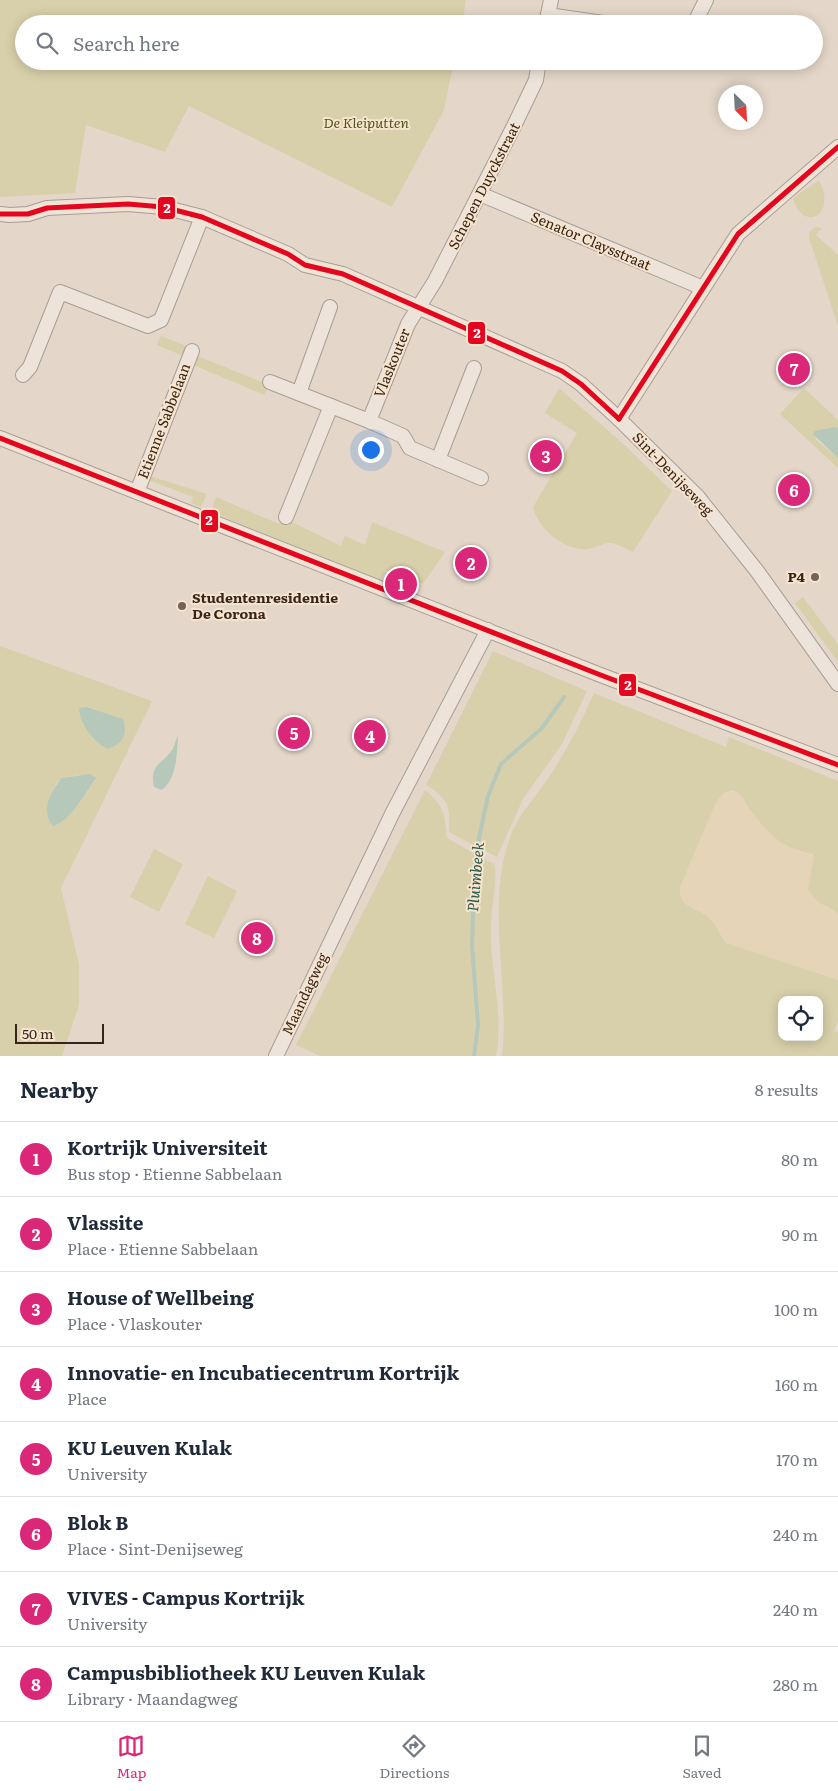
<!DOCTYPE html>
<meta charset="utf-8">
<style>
:root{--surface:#fff;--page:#f6f6f7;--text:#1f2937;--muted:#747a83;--line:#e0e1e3;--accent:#db2777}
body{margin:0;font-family:Literata,serif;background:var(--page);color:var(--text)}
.controls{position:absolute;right:15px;bottom:15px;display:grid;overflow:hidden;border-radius:10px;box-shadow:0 2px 12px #0003}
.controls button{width:45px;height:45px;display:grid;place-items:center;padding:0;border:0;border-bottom:1px solid var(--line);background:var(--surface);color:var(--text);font:25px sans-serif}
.compass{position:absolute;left:718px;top:85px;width:45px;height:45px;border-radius:50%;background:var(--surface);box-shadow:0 2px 12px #0003;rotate:156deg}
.scale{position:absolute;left:15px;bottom:12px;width:89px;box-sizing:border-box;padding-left:5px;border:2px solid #37241b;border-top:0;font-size:14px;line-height:18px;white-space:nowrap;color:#37241b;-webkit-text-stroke:4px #f7e4cd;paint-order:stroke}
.you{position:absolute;left:370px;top:449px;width:18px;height:18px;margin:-12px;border:4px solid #fff;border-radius:50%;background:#1a73e8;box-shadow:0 0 0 8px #1a73e833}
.badge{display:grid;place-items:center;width:32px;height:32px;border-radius:50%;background:var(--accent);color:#fff;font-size:16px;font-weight:700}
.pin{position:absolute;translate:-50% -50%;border:2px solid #fff;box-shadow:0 1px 5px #0006}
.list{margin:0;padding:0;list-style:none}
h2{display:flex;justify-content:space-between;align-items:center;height:65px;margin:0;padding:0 20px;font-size:21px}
h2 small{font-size:16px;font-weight:400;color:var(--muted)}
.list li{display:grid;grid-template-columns:32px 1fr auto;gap:15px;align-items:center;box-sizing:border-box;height:75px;padding:0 20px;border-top:1px solid var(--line)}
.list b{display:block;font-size:19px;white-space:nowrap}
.list p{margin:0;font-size:16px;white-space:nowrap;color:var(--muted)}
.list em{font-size:16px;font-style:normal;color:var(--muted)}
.icon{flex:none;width:28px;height:28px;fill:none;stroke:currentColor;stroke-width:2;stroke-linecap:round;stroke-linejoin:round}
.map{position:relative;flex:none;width:838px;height:1056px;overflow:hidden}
.search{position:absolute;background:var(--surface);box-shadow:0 2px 12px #0003;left:15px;right:15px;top:15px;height:55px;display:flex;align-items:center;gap:12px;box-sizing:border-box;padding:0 18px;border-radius:28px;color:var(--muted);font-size:19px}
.sheet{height:665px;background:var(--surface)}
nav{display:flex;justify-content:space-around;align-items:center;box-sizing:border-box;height:70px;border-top:1px solid var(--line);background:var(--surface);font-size:14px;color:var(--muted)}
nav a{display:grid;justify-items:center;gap:2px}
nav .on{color:var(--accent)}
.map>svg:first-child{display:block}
</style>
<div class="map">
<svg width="838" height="1056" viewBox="0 0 838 1056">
<rect width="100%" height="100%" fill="#e4d7c9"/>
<!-- farmland -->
<path fill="#e5d4b8" d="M728,791L741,795L757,818L797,852L814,854L808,890L828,909L838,913V980L726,943L718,927L708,917L684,905L679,896L680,887L714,807L721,796Z"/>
<!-- green -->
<g fill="#d8d0aa" fill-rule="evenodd">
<path d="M0,0H466L462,24H24V61H454L444,110L392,207L189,106L165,152L86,125L75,193L0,197Z"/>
<path d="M819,180C838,216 802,233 793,198Z"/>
<path d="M815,227L822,228L816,235L838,255V326L810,241L809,233Z"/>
<path d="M161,336L186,346L183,356L157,345Z"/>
<path d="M198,356L269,385L264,395L193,365Z"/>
<path d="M559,388L620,441L672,491L633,552C627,549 618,544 611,543C604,542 595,548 588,549C565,552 537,528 533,507L577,433L545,413Z"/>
<path d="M804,388L838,420V428L835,427L815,439L838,458V468L780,414Z"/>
<path d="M150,476L207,494L201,507L191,503L193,497L148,480Z"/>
<path d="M216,497L279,524L282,517L341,546L345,536L365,545L372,522L445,552L423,584L386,570L380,581L211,512Z"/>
<path d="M803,597L838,644V662L795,603Z"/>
<path d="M0,646L152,701L61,888L79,964V1005L62,1056H0ZM88,707L123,719V738L116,746L108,749C96,743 90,733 83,722ZM80,775L96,779C84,795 72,820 52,825C44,815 50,783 64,778C68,776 75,776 80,775Z"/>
<path d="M493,651L587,691L562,744L523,799L497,857L449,832C450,806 449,799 426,785Z"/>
<path d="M594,693L726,747L729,737L838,781V913L818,902L808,890L814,854C782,849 768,834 749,808C745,802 742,794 734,791C724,788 718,800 714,807L680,887C678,909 698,907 710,919C718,926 720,935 726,943L838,980V1021L834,1031L838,1032V1056H502C510,984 486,911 509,840C517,816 533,800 547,780C566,752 581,723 594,693ZM782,1000H819V1037H782Z"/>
<path d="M425,790C445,807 444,813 447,838L495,865C497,887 490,911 491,934C491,974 504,1015 496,1056H320L296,1045Z"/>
<path d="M154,849L183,864L159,912L130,897Z"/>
<path d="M208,876L237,891L214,938L185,924Z"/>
</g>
<!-- water -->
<g fill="#b5c8b9">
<path d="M835,427L838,428V458L813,434L815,431Z"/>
<path d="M87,707L123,719C128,734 123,744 108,749C93,742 80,724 79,708Z"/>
<path d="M178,735C177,754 177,778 162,790L154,787C149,764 162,765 172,750C175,746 176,739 178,735Z"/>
<path d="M90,774L96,778C84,795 72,819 53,826C40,810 51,791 62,778Z"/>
</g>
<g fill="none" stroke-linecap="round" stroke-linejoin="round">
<!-- stream -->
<path stroke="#b5c8b9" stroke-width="4" d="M474,1056L478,1025L472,945L475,857L488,796L501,764L542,728L564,697"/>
<defs>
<g id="minor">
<path d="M548,15L610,24"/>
<path d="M546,24L551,0"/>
<path d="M694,24L706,0"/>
<path d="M480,194L703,288"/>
<path d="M0,214L10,215L28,214L47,208L128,204L163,207L202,217L288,254L305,265L343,274L562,371L581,384L619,419L698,497L757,571L838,684"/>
<path d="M23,375L30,367L60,292L148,326L161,320L202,217"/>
<path d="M270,382L369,421L403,436L410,448L481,478"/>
<path d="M299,393L330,307"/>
<path d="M619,419L738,234L838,147"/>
<path d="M369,421L408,324L435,281L514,126L536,80L539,61"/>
<path d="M0,438L598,674L838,765"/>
<path d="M438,460L474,368"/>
<path d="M137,492L192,351"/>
<path d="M286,517L331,406"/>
<path d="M276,1056L393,812L488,630"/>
</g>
</defs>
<!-- minor casing -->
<use href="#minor" stroke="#a99d93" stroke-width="16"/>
<!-- minor -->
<use href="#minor" stroke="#ece4db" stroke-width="14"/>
<defs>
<g id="bus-1">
<path d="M0,214H28L47,208L128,204L163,207L202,217L288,254L305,265L343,274L562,371L581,384L619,419"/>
<path d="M619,419L738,234L838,147"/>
<path d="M0,438L598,674L838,765"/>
</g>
</defs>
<!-- bus-1 casing -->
<use href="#bus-1" stroke="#f7e4cd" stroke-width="9"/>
<!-- bus-1 -->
<use href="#bus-1" stroke="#e40521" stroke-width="5"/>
</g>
<!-- markers -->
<g fill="#746358" stroke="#f7e4cd" stroke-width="2">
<circle cx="815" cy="577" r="5"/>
<circle cx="182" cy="606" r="5"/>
</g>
<g text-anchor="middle" stroke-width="4" stroke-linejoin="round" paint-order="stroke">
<!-- park labels -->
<g font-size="14" font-style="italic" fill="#505520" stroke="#f7e4cd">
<text x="366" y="128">De Kleiputten</text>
</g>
<!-- street labels -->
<g font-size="14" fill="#37241b" stroke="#f7e4cd">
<text transform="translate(484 186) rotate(-63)" y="5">Schepen Duyckstraat</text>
<text transform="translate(591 241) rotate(23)" y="5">Senator Claysstraat</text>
<text transform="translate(392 363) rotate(-68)" y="5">Vlaskouter</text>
<text transform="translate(164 421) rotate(-69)" y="5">Etienne Sabbelaan</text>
<text transform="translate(673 474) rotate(46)" y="5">Sint-Denijseweg</text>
<text transform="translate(305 994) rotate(-65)" y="5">Maandagweg</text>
</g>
<!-- poi labels -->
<g font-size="14" font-weight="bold" fill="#37241b" stroke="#f7e4cd" text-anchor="end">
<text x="805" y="582">P4</text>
<text x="192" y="603" text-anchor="start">Studentenresidentie<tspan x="192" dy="16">De Corona</tspan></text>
</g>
<!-- water labels -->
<g font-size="15" font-style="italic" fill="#29584d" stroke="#f7e4cd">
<text transform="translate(476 877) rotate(-85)" y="5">Pluimbeek</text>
</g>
</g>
<g stroke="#f7e4cd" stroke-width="2">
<rect x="157" y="196" width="19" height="24" rx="5" fill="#e40521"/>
<rect x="467" y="321" width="19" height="24" rx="5" fill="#e40521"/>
<rect x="200" y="509" width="19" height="24" rx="5" fill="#e40521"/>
<rect x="618" y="673" width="19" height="24" rx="5" fill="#e40521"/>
</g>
<g font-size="14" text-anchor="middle" font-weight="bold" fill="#fff">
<text x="167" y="213">2</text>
<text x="477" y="338">2</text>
<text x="209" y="525">2</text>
<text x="628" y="690">2</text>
</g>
</svg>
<div class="controls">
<button><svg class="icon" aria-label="locate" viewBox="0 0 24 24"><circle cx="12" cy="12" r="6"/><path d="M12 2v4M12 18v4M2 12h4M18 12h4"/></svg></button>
</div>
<svg class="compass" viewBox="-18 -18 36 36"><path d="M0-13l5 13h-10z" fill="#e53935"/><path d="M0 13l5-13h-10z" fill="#747a83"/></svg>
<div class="scale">50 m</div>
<div class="you"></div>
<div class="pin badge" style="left:401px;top:584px">1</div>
<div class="pin badge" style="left:471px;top:563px">2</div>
<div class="pin badge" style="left:546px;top:456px">3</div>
<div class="pin badge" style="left:370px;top:736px">4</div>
<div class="pin badge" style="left:294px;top:733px">5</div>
<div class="pin badge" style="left:794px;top:490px">6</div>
<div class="pin badge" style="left:794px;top:369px">7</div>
<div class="pin badge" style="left:257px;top:938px">8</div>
<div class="search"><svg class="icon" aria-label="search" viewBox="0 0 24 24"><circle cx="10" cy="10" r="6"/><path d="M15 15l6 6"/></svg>Search here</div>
</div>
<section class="sheet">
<h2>Nearby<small>8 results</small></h2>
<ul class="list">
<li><span class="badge">1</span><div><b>Kortrijk Universiteit</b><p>Bus stop · Etienne Sabbelaan</p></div><em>80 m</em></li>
<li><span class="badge">2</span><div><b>Vlassite</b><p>Place · Etienne Sabbelaan</p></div><em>90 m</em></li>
<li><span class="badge">3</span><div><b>House of Wellbeing</b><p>Place · Vlaskouter</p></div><em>100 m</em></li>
<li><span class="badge">4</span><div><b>Innovatie- en Incubatiecentrum Kortrijk</b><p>Place</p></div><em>160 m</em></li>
<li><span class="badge">5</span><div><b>KU Leuven Kulak</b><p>University</p></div><em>170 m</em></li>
<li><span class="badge">6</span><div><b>Blok B</b><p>Place · Sint-Denijseweg</p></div><em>240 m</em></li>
<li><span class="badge">7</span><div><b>VIVES - Campus Kortrijk</b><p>University</p></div><em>240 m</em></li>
<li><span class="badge">8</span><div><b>Campusbibliotheek KU Leuven Kulak</b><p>Library · Maandagweg</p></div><em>280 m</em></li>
</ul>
</section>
<nav>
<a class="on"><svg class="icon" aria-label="map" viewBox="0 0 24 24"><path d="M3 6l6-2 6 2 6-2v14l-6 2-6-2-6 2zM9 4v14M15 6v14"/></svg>Map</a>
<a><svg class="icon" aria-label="directions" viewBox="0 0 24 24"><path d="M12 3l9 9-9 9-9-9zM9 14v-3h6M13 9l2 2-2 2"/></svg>Directions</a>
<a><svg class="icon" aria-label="saved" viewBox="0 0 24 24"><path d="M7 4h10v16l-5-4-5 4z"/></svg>Saved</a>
</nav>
